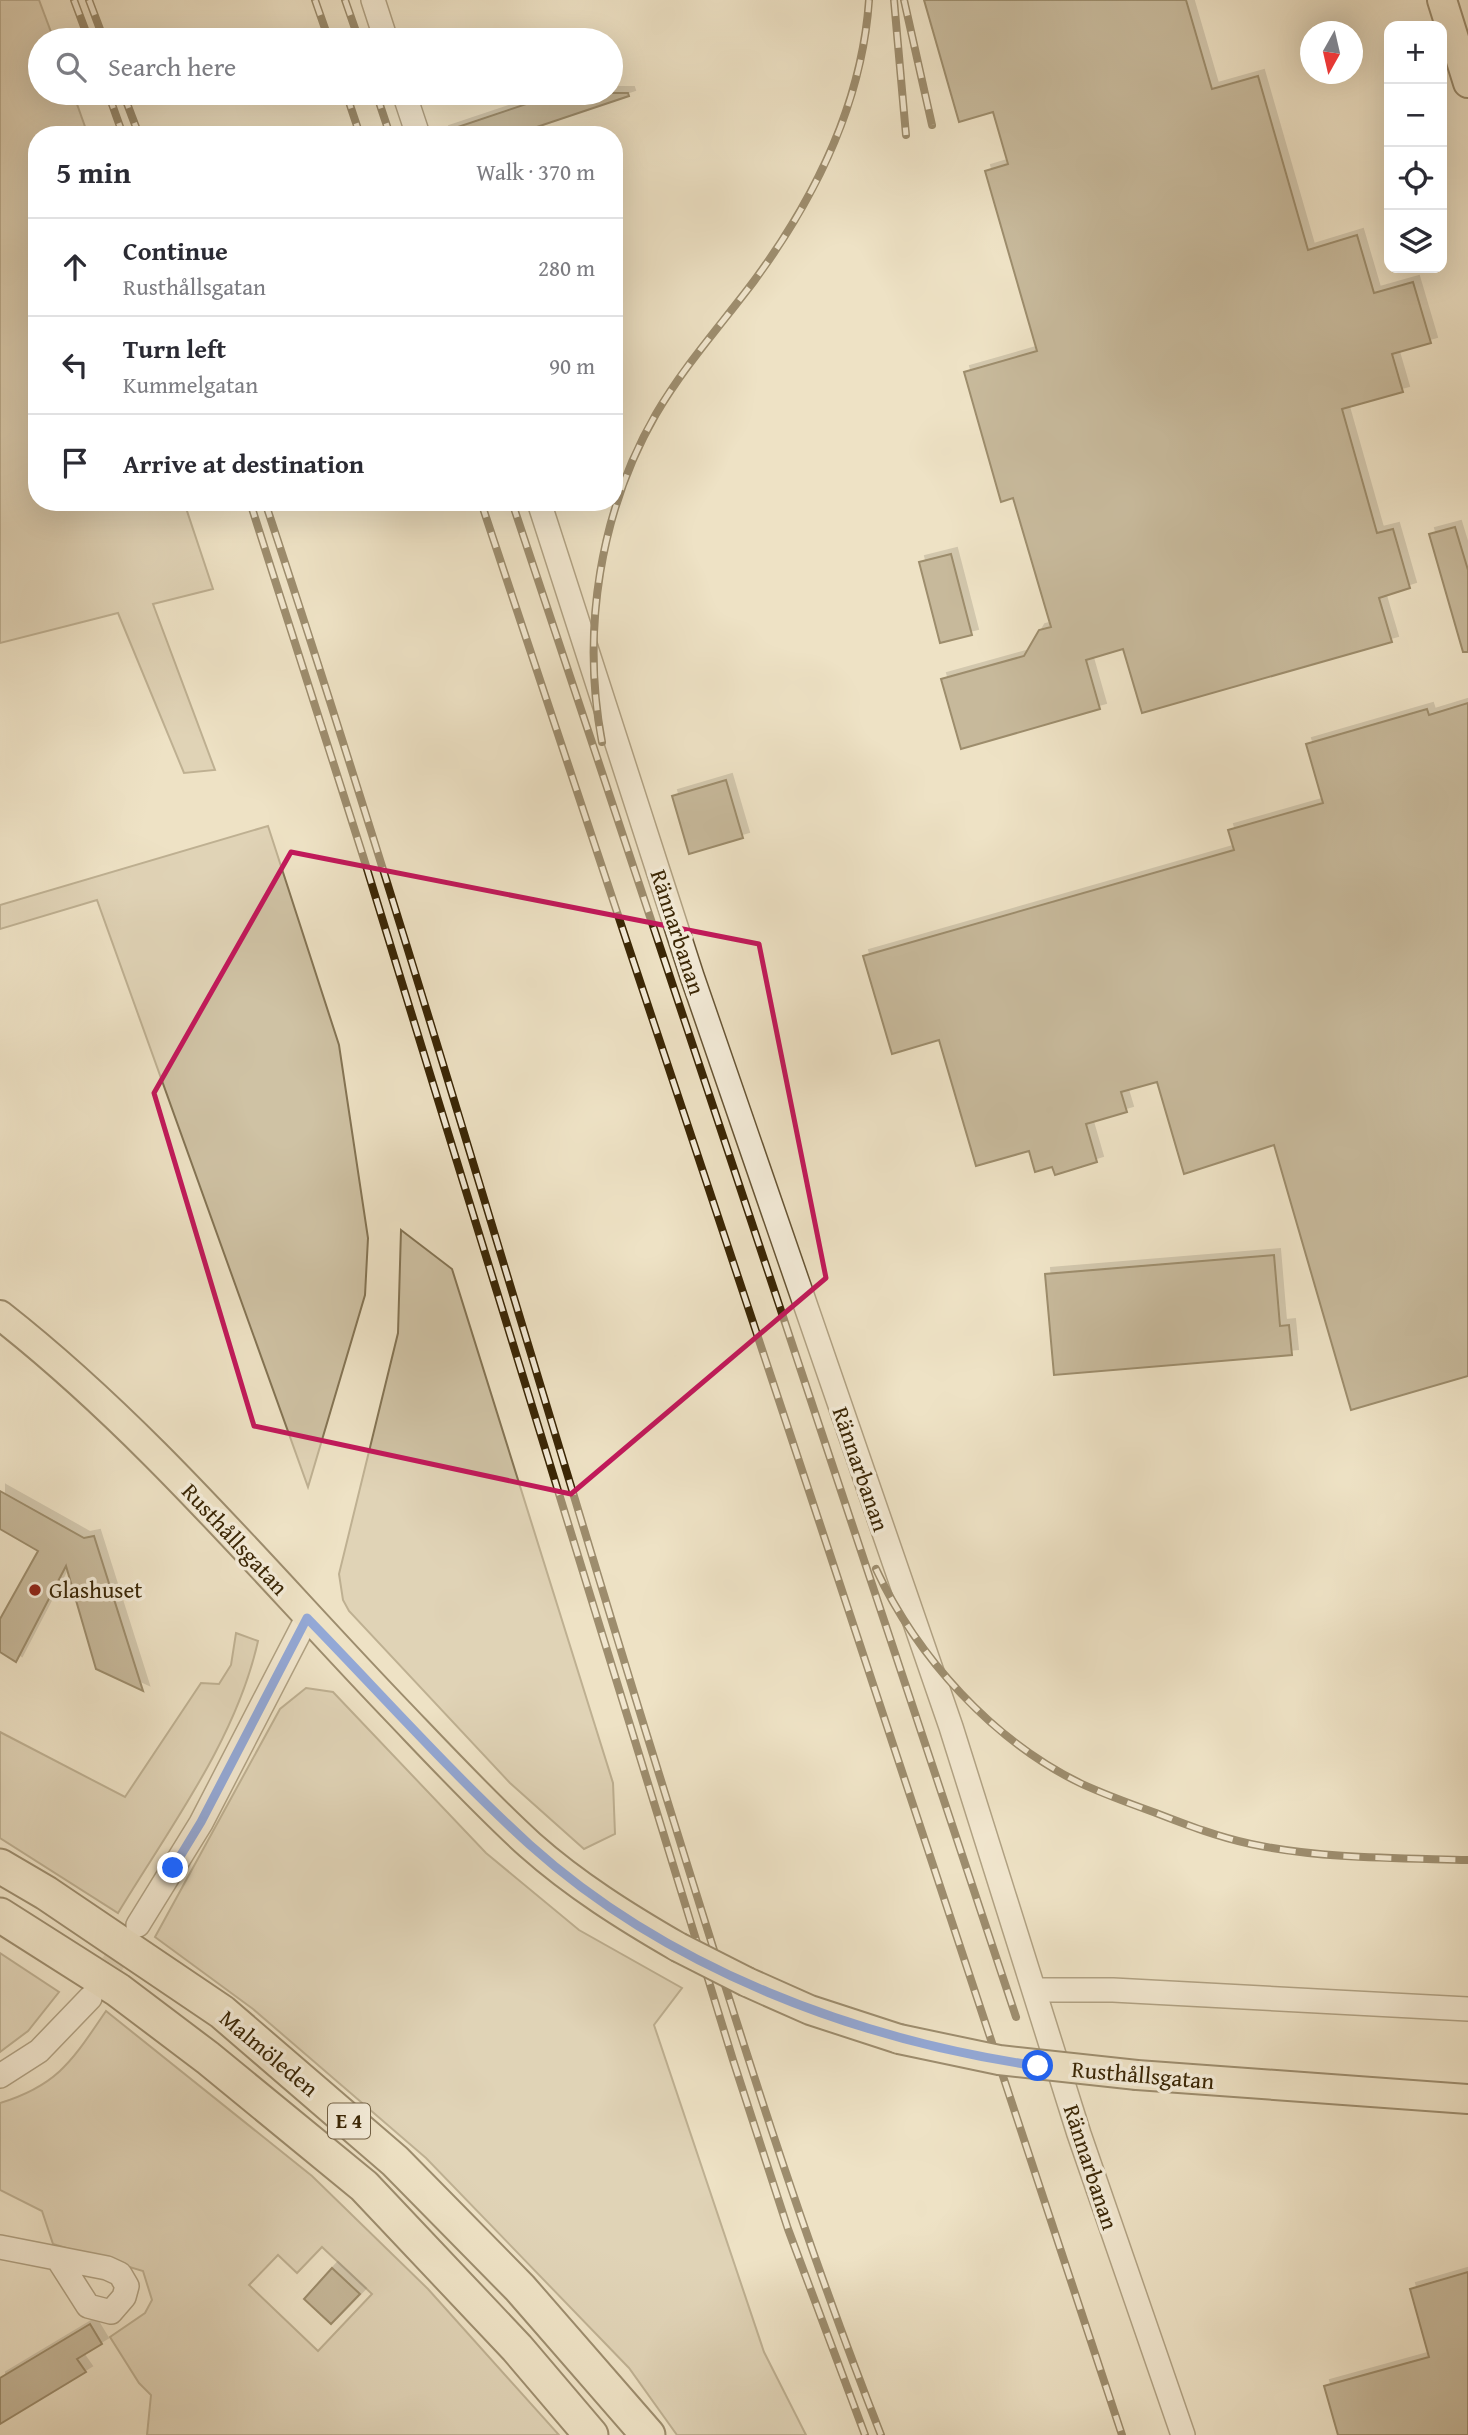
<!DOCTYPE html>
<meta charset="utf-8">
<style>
:root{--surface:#fff;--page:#f7f7f7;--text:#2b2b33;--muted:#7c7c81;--line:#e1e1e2}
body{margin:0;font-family:"Gentium Book Plus",serif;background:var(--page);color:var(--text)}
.controls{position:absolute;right:21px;top:21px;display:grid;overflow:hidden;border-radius:14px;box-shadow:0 7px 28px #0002}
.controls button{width:63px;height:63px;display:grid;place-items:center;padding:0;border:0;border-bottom:2px solid var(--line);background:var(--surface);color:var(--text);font:35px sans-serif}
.compass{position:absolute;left:1300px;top:21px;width:63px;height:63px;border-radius:50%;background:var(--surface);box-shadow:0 7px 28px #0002;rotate:188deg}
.stop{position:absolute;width:21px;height:21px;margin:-16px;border:5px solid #2563eb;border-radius:50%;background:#fff}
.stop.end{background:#2563eb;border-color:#fff;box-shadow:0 2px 7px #0008}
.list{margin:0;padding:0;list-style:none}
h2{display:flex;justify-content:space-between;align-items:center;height:91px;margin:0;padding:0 28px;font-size:30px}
h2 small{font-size:23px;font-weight:400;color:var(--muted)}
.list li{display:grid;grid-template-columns:46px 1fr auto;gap:21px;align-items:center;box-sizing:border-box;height:98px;padding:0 28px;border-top:2px solid var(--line)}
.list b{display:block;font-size:26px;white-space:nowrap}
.list p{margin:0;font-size:23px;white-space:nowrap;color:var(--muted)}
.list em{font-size:23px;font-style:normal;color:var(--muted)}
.icon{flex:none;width:38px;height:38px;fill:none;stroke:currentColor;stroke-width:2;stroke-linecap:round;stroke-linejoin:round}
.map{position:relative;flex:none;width:1468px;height:2435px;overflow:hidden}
.search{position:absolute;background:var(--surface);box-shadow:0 7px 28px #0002;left:28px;top:28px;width:595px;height:77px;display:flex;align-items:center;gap:18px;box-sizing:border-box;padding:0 24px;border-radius:38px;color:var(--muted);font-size:26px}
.panel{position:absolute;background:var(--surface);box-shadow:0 7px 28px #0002;left:28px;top:126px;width:595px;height:385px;border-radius:28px}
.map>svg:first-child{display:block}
</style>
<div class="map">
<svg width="1468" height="2435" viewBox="0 0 1468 2435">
<defs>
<filter id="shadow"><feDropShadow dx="6" dy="-6" stdDeviation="0" flood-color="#0004"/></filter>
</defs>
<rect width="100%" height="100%" fill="#eee2c5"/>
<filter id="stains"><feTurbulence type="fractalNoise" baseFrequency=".00286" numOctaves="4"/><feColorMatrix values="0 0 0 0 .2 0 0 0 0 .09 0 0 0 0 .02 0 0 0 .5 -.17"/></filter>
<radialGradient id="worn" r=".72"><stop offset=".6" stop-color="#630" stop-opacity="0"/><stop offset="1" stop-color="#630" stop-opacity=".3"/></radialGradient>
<!-- green -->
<g fill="#cfc2a4" stroke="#847454" stroke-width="2" fill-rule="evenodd">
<path d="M0,0H39L54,40H40V93H73L88,135H37V502H184L213,589L153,604L215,770L184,773L118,613L0,643Z"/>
<path d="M268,826L339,1045L368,1238L365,1295L308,1487L97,900L0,929V905Z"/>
<path d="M401,1230L452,1269L613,1783L615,1834L584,1849L510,1783L349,1611L343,1600L339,1574L398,1333Z"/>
<path d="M236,1633L258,1641C236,1740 170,1827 118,1913L0,1838V1732L125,1797L201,1683L219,1684L231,1665Z"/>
<path d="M306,1688L333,1692L486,1853L579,1930L682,1988L654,2025L764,2352L806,2435H677L629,2368L426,2158L253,2009L155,1937L280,1709Z"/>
<path d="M0,1953L59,1992L28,2031L0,2052Z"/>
<path d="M106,2011L312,2176L428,2289L559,2435H147L151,2395L139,2383L110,2337L145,2313L152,2300L143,2271L53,2244L42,2211L0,2190V2103C59,2085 73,2059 106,2011ZM322,2247L372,2294L318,2351L249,2285L278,2255L297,2273Z"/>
</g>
<!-- building -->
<g fill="#988869" stroke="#3a2605" stroke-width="2" filter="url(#shadow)">
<path d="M924,0H1186L1212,89L1258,76L1308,250L1357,235L1374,293L1413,282L1431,343L1392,354L1403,392L1342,409L1377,533L1393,529L1410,588L1379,598L1392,642L1142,713L1123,649L1086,660L1100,709L961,749L941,679L1024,656L1039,630L1051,627L1013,498L1001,502L964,372L1037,351L985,171L1008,164L993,112L959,122Z"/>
<path d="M559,93H628L629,96L513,135H443V132Z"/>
<path d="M1455,527L1468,570V652H1463L1429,534Z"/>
<path d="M951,554L972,635L940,643L919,562Z"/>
<path d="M1468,703V1376L1351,1410L1274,1145L1184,1174L1157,1082L1121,1092L1127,1112L1086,1124L1097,1162L1055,1175L1052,1167L1035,1172L1029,1151L976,1166L939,1040L892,1054L863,956L1234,850L1228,830L1323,803L1306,744L1427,709L1429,715Z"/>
<path d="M726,780L743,838L689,854L672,796Z"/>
<path d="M1274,1255L1280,1326L1289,1325L1292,1355L1054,1375L1045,1274Z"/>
<path d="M0,1491L84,1538L94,1536L143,1691L96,1669L66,1566L16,1662L0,1652V1619L38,1551L0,1529Z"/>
<path d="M332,2268L360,2294L331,2324L304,2299Z"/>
<path d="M1468,2272V2435H1338L1324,2386L1429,2357L1410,2289Z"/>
<path d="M90,2324L102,2344L77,2359L86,2372L0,2424V2378Z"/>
</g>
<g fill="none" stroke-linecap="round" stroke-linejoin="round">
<!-- minor-tunnel -->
<path stroke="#cabc9f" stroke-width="23" stroke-dasharray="23 11" stroke-linecap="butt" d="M94,1993L132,1933"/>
<defs>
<g id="minor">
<path d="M373,0L386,40"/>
<path d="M404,93L418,135"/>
<path d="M539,502L692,976L951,1727L1079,2134L1183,2435"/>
<path d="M138,1925L201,1823L307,1618"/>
<path d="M1036,1990H1113L1468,2009"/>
<path d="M0,2076L39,2051L90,1998"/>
<path d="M0,2247L107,2268L120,2274L127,2286L124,2297L111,2312L88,2306L58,2259"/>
</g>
<g id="major">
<path d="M1442,0L1468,83"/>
<path d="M0,1315C149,1432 269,1578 400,1714C442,1758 485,1804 530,1845C575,1885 626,1917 678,1947"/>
<path d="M747,1982L810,2010L899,2039"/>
<path d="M1137,2075L1468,2099"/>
</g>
<g id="highway">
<path d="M0,1866L46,1893L222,2012L395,2161L520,2288L648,2435"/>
<path d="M0,1915L118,1990L208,2058L364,2186L517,2348L591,2435"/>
</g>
</defs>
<!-- minor casing -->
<use href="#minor" stroke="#675535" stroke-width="26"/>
<!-- major casing -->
<use href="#major" stroke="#3a2605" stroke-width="32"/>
<!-- highway casing -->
<use href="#highway" stroke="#3a2605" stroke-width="37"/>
<!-- minor -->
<use href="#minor" stroke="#f4ecd9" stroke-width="23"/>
<!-- major -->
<use href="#major" stroke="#eee2c5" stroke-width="28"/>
<!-- highway -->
<use href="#highway" stroke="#eee2c5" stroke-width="33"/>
<defs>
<g id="rail">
<path d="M74,0L89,40"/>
<path d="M89,0L104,40"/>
<path d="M315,0L329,40"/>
<path d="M345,0L359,40"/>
<path d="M894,0L906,135"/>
<path d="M904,0L932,125"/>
<path d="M108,93L123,135"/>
<path d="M123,93L139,135"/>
<path d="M346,93L360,135"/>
<path d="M376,93L390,135"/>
<path d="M250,502L363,856L733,2060L788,2229L865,2435"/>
<path d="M265,502C400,908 519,1320 645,1729C719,1966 790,2204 881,2435"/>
<path d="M481,502L1122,2435"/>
<path d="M512,502L1016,2017"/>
<path d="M602,742C581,631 600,511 656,414C684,366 721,325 754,281C815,198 862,104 869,0"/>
<path d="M876,1569C917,1657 993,1741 1082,1784C1106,1795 1131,1804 1156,1813C1187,1825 1218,1837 1251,1844C1322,1859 1396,1858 1468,1860"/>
</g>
</defs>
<!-- rail casing -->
<use href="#rail" stroke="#3a2605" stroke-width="8"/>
<!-- rail -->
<use href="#rail" stroke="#f4ecd9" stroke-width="5" stroke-dasharray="16" stroke-linecap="butt"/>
<defs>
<g id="major-bridge">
<path d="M678,1947L747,1982"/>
<path d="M899,2039L999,2060L1137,2075"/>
</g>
</defs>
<!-- major-bridge casing -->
<use href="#major-bridge" stroke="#3a2605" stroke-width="32" stroke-linecap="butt"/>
<!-- major-bridge -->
<use href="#major-bridge" stroke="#eee2c5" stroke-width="28"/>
</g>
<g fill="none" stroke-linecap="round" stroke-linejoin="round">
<!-- route -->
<path stroke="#2563eb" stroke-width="9" d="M173,1868L201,1822L307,1618C381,1694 452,1774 530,1845C668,1969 857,2040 1038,2066"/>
</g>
<!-- marked area -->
<path d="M0 0H1468V2435H0ZM291,852L759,944L826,1278L571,1494L254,1426L154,1093Z" fill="#eee2c5" fill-opacity=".55" fill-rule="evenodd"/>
<path fill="none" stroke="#c2185b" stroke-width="5" stroke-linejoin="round" d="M291,852L759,944L826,1278L571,1494L254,1426L154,1093Z"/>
<!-- markers -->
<circle fill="#8f2418" stroke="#f4ecd9" stroke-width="2.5" cx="35" cy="1590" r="7"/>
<g text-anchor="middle" stroke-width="7" stroke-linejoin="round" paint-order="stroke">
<!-- shield labels -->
<rect fill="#f4ecd9" stroke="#726145" stroke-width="2" x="328" y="2103.5" width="42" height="35" rx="5"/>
<g font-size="21" font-weight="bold" fill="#3a2605">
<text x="349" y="2128">E 4</text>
</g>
<!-- street labels -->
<g font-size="23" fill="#3a2605" stroke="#f4ecd9">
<text transform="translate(678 932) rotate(72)" y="8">Rännarbanan</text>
<text transform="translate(861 1469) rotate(71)" y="8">Rännarbanan</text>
<text transform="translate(235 1539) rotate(47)" y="8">Rusthållsgatan</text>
<text transform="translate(269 2053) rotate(40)" y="8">Malmöleden</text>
<text transform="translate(1143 2075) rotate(5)" y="8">Rusthållsgatan</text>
<text transform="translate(1091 2167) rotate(72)" y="8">Rännarbanan</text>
</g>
<!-- poi labels -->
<g font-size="23" fill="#3a2605" stroke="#f4ecd9" text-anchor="start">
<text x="49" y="1598">Glashuset</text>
</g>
</g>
<rect width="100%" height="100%" filter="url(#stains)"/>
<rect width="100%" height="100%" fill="url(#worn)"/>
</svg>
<div class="controls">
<button>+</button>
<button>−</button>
<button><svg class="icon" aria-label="locate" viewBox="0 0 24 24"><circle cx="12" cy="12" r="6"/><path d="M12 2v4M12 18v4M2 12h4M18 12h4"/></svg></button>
<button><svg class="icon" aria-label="layers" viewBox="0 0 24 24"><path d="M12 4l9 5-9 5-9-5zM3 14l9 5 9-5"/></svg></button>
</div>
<svg class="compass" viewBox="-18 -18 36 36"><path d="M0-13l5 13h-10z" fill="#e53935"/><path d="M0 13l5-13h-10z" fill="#7c7c81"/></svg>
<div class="stop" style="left:1038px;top:2066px"></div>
<div class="stop end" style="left:173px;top:1868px"></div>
<div class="search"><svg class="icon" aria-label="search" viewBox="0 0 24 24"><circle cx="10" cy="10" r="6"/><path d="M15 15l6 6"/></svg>Search here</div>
<section class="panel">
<h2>5 min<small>Walk · 370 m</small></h2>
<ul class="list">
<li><svg class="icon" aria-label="ahead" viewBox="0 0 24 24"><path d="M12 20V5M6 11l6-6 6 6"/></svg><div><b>Continue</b><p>Rusthållsgatan</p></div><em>280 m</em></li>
<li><svg class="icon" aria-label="left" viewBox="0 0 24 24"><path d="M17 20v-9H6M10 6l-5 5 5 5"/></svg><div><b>Turn left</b><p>Kummelgatan</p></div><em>90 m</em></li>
<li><svg class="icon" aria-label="arrive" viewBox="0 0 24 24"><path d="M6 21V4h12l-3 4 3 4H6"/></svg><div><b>Arrive at destination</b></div></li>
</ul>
</section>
</div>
